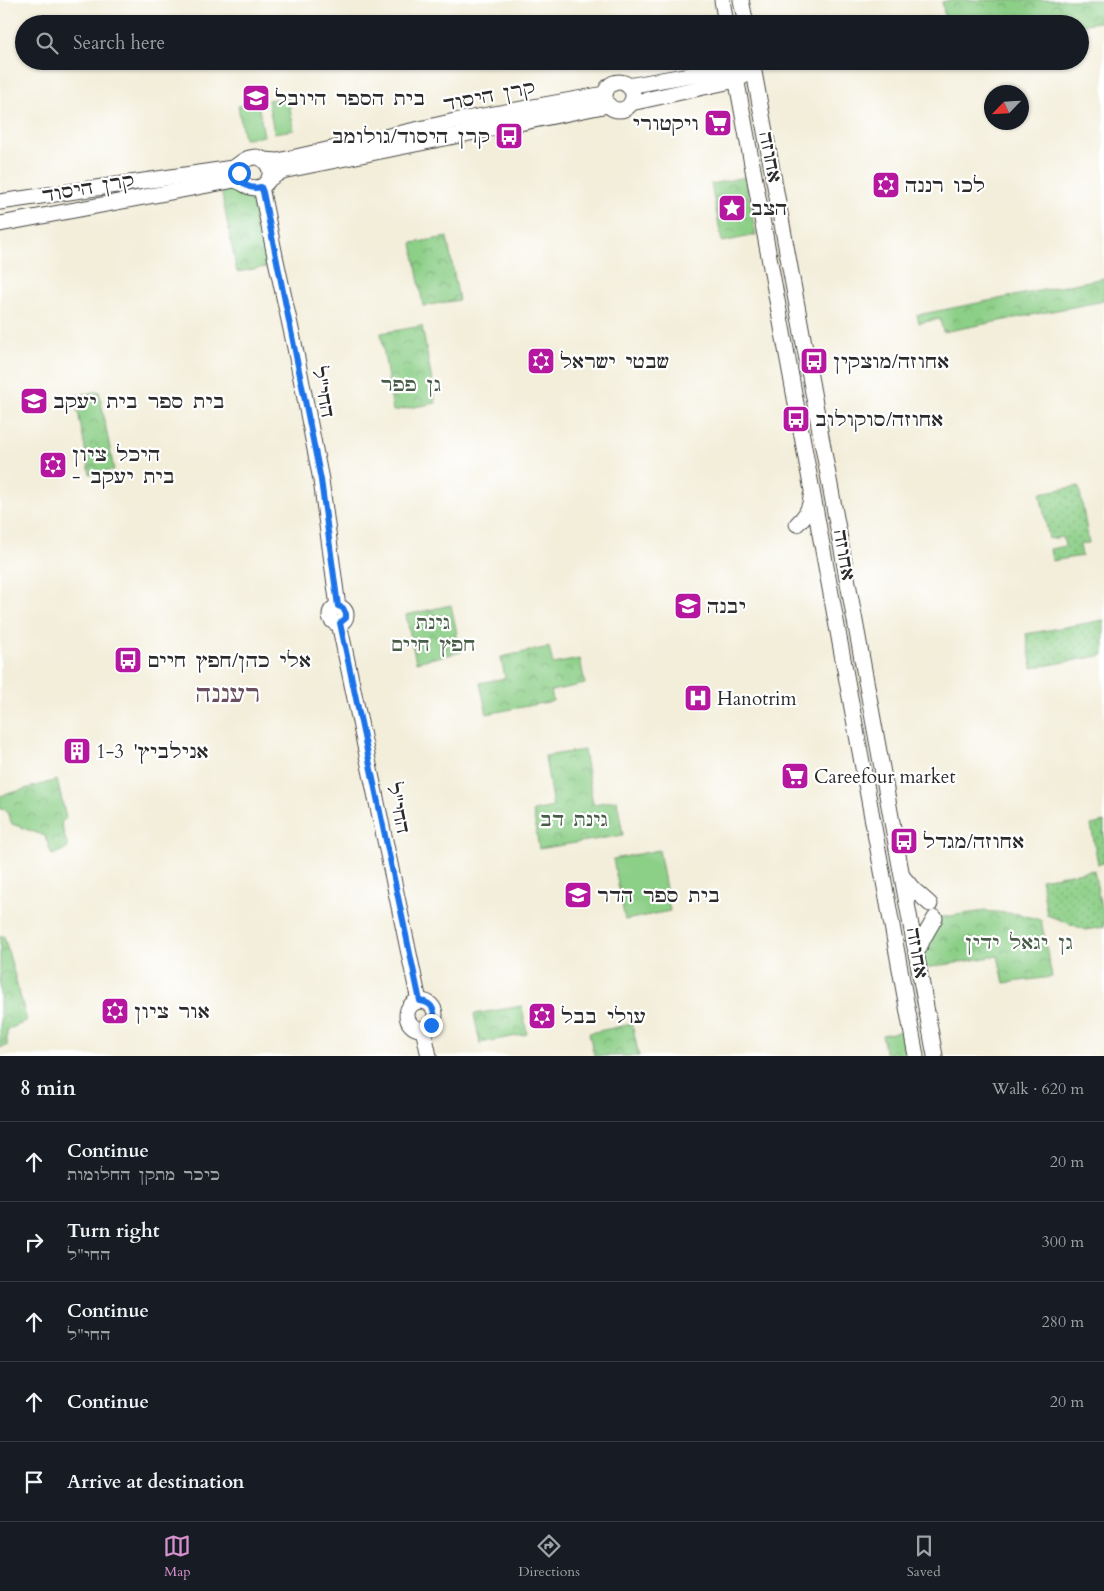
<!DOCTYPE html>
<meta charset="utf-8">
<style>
:root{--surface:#171b24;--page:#242831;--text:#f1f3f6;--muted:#9ea1a6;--line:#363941;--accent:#d690ce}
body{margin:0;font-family:Cardo,"Frank Ruhl Libre",serif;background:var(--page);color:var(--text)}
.compass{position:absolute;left:984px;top:85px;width:45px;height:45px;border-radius:50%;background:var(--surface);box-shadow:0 1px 4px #0004;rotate:245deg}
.stop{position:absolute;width:15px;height:15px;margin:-11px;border:4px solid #1a73e8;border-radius:50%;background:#fff}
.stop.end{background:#1a73e8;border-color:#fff;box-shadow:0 1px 5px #0008}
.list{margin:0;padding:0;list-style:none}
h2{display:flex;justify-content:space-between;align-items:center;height:65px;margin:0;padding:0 20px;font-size:21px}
h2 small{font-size:16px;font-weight:400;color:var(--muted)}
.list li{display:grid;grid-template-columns:32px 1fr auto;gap:15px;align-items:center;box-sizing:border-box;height:80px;padding:0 20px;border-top:1px solid var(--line)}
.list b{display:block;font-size:19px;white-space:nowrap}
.list p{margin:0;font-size:16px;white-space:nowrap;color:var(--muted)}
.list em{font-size:16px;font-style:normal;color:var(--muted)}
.icon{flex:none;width:28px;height:28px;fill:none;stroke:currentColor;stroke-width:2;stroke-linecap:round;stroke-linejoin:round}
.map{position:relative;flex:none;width:1104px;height:1056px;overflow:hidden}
.search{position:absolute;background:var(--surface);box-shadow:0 1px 4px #0004;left:15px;right:15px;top:15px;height:55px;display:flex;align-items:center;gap:12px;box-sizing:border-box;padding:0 18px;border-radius:28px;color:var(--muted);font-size:19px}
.sheet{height:465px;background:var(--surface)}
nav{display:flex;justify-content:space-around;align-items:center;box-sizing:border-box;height:70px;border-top:1px solid var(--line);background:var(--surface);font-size:14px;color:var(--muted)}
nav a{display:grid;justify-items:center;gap:2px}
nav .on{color:var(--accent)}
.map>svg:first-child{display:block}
</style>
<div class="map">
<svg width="1104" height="1056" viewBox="0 0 1104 1056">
<defs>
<pattern id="grass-dots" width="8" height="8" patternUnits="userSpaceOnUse" patternTransform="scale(1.25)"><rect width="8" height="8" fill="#8ccf87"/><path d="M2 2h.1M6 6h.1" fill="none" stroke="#73a86f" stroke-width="1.8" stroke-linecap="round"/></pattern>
<pattern id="park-crowns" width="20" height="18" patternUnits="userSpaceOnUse" patternTransform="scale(1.25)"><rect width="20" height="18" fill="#8ccf87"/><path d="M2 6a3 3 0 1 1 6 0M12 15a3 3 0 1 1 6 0" fill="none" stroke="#73a86f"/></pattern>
</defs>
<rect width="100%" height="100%" fill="#fff"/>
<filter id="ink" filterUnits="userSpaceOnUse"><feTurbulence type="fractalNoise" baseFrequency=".02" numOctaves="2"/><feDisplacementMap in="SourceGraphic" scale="10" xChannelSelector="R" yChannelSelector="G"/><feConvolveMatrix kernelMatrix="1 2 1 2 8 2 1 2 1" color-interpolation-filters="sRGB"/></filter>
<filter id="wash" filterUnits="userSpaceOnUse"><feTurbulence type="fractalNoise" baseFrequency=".0096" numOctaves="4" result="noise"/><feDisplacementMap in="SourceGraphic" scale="20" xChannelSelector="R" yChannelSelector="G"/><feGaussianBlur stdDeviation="1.12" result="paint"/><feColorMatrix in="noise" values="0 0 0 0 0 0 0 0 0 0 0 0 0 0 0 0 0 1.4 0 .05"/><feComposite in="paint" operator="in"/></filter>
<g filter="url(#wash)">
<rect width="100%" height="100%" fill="#f3eeda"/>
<!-- grass -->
<g fill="url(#grass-dots)" stroke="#5c7d59">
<path d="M1079,486L1089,543L1080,544L1082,556L1052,561L1050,549L1065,546L1063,537L1049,539L1040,493Z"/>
<path d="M1104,620V655L1032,668L1026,634Z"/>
<path d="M1104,822V863L1098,864L1091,825Z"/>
<path d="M1094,870L1101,908H1104V927L1086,930L1047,915L1041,879Z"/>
</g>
<!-- park -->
<g fill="url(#park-crowns)" stroke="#5c7d59">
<path d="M951,0H1104V21L1080,25V24H946L942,2Z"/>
<path d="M745,177L756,235L722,242L711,184Z"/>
<path d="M235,187L251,191L262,211L272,266L237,272L221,190Z"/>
<path d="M447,237L459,300L423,306L412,243Z"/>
<path d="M1104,278V301L943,332L940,319L919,323L917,315Z"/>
<path d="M422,326L436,403L393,411L381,333Z"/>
<path d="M99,391L114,470L90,474L75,396Z"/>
<path d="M451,605L461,652L416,662L406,615Z"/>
<path d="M549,647L553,664L580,659L585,684L551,691L553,701L487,714L480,683L505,678L501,657Z"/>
<path d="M584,750L593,804L617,800L623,835L539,849L533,811L553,807L545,756Z"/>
<path d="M57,780L66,818L61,823L68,848L52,855L45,836L12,824L6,810L0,809V796Z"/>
<path d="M985,911L1018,914L1041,920L1052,977L1004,983L998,956L919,969L935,918Z"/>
<path d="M4,936L27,1021L7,1030V1046L0,1048V937Z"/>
<path d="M522,1006L527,1034L480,1043L474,1014Z"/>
<path d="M632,1024L639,1056H594L589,1033Z"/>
<path d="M908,1030L913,1056H886L882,1035Z"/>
</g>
<!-- pitch -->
<g fill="#8ccf87" stroke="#5c7d59">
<path d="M288,97L294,130L274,133L268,100Z"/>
<path d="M258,103L264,136L244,139L238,106Z"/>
<path d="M659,850L670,911L625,920L613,859Z"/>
</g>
</g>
<g filter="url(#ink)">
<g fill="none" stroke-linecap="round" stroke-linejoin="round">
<defs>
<g id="secondary">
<path d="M722,0L726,24"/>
<path d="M741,0L746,24"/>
<path d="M733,61L916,1056"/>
<path d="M752,61L935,1056"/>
<circle cx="619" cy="96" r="14"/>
<path d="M628,86L734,67L742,68"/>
<path d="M631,103L736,80L744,76"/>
<path d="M264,160L278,161L455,121L605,94"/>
<path d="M269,179L282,171L608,105"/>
<path d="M261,187L275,256L294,343L321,480L338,607"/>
<path d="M0,202L233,168C239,165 244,159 250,158C261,154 271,164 270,175C266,197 230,189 241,164"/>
<path d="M0,224L235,180L242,183"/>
<path d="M797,524C806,516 811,508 811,496"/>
<circle cx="338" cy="615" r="8"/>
<path d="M339,623L419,1001"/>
<path d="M903,877L913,889L930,904"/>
<path d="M916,954L924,937L935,918"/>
<circle cx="421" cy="1015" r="14"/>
<path d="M423,1029L429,1056"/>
</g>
</defs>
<!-- secondary casing -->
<use href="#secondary" stroke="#494845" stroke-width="17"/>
<!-- secondary -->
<use href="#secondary" stroke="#fff" stroke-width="15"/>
</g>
</g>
<g fill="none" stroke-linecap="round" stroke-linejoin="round" filter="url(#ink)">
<!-- route -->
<path stroke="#1a73e8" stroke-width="6" d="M239,173C241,185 250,190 261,187L263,192L321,480L338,606L343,608L346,614V618L340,623L420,1001C433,1002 438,1014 431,1025"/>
</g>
<!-- icons -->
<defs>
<symbol id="school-square" viewBox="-11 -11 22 22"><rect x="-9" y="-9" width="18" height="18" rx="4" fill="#b5179e" stroke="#fff"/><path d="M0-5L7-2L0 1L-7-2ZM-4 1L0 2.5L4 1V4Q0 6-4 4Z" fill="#fff"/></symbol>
<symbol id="supermarket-square" viewBox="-11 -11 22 22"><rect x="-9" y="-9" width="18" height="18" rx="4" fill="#b5179e" stroke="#fff"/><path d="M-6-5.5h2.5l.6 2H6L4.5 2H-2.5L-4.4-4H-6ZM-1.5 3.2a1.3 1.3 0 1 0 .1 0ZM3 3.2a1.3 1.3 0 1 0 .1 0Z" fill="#fff"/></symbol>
<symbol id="bus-square" viewBox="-11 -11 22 22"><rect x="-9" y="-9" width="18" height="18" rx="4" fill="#b5179e" stroke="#fff"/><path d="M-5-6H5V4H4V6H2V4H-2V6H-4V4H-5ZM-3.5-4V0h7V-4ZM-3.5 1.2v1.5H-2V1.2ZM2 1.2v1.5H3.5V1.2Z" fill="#fff"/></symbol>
<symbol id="synagogue-square" viewBox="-11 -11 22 22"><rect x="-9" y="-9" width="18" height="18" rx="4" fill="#b5179e" stroke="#fff"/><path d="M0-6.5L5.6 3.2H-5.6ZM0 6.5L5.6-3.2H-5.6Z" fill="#fff"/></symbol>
<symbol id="sight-square" viewBox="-11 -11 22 22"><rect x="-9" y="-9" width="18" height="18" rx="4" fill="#b5179e" stroke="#fff"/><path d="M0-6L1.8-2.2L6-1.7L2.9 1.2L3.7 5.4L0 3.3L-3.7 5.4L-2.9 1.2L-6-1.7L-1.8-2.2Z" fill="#fff"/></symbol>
<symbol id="hospital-square" viewBox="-11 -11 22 22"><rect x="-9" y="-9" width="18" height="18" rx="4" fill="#b5179e" stroke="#fff"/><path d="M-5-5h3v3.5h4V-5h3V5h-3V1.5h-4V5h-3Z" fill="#fff"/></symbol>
<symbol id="building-square" viewBox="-11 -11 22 22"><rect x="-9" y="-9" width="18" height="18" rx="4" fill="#b5179e" stroke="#fff"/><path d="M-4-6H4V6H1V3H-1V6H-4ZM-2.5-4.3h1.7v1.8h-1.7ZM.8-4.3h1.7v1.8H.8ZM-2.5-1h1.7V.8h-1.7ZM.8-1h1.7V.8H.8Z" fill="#fff"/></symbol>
</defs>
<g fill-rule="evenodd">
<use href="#school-square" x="240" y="82" width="32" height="32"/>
<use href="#supermarket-square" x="702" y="107" width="32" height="32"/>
<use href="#bus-square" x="493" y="120" width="32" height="32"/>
<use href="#synagogue-square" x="870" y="169" width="32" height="32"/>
<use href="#sight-square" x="716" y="192" width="32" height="32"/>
<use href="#synagogue-square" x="525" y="345" width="32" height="32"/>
<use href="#bus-square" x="798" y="345" width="32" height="32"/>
<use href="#school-square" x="18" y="385" width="32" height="32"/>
<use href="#bus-square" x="780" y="403" width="32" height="32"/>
<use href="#synagogue-square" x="37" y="449" width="32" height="32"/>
<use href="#school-square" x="672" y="590" width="32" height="32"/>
<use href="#bus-square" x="112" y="644" width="32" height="32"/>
<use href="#hospital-square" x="682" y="682" width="32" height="32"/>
<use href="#building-square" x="61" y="735" width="32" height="32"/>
<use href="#supermarket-square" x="779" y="760" width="32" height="32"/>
<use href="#bus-square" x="888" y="825" width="32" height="32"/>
<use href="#school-square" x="562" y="879" width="32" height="32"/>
<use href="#synagogue-square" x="99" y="995" width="32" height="32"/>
<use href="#synagogue-square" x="526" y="1000" width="32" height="32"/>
</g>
<g text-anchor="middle" stroke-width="4.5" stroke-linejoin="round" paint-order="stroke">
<!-- street labels -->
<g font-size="19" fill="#2b2b2b" stroke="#fff">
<text transform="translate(489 95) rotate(-11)" y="7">קרן היסוד</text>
<text transform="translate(771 157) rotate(79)" y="7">אחוזה</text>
<text transform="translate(88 187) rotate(-10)" y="7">קרן היסוד</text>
<text transform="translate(324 392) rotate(79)" y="7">החי"ל</text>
<text transform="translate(845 555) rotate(80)" y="7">אחוזה</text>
<text transform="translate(399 808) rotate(78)" y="7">החי"ל</text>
<text transform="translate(918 953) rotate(80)" y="7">אחוזה</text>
</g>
<!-- poi labels -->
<g font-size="19" fill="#2b2b2b" stroke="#fff" text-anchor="start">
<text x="275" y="105">בית הספר היובל</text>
<text x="699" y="130" text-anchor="end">ויקטורי</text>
<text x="490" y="143" text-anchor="end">קרן היסוד/גולומב</text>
<text x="905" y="192">לכו רננה</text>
<text x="751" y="215">הצב</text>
<text x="560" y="368">שבטי ישראל</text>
<text x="833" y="368">אחוזה/מוצקין</text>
<text x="53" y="408">בית ספר בית יעקב</text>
<text x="815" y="426">אחוזה/סוקולוב</text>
<text x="72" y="461">היכל ציון<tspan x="72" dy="22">- בית יעקב</tspan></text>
<text x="707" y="613">יבנה</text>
<text x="147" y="667">אלי כהן/חפץ חיים</text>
<text x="717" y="705">Hanotrim</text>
<text x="96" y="758">אנילביץ' 1-3</text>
<text x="814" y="783">Careefour market</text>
<text x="923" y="848">אחוזה/מגדל</text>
<text x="597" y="902">בית ספר הדר</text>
<text x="134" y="1018">אור ציון</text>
<text x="561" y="1023">עולי בבל</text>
</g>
<!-- park labels -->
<g font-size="19" fill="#485c47" stroke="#fff">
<text x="411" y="391">גן פפר</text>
<text x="433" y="629">גינת<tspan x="433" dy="22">חפץ חיים</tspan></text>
<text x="574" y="826">גינת דב</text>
<text x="1019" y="949">גן יגאל ידין</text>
</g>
<!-- district labels -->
<g font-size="24" font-weight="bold" fill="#684e5e" stroke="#fff">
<text x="228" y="702">רעננה</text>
</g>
</g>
</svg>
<svg class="compass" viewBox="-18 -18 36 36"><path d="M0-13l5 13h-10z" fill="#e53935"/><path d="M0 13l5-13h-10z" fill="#9ea1a6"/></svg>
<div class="stop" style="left:239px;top:173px"></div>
<div class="stop end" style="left:431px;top:1025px"></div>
<div class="search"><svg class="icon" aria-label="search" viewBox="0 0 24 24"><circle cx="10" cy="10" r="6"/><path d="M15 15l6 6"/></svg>Search here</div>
</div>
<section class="sheet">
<h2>8 min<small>Walk · 620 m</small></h2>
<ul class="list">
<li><svg class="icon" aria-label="ahead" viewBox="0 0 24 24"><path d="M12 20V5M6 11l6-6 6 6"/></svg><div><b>Continue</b><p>כיכר מתקן החלומות</p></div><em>20 m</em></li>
<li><svg class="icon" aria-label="right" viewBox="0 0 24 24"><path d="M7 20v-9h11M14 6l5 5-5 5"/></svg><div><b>Turn right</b><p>החי&quot;ל</p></div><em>300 m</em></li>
<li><svg class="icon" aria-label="ahead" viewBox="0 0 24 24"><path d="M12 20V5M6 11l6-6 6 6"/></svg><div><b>Continue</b><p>החי&quot;ל</p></div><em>280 m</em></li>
<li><svg class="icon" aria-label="ahead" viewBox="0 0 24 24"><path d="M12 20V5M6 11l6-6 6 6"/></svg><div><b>Continue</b></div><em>20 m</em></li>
<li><svg class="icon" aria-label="arrive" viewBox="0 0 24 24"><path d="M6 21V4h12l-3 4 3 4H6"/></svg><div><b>Arrive at destination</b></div></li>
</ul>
</section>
<nav>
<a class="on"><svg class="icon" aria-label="map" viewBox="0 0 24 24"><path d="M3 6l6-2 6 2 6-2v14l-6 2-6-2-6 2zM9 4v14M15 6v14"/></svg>Map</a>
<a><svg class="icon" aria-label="directions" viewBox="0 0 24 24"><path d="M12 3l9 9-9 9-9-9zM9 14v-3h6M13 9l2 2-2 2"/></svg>Directions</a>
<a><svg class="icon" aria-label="saved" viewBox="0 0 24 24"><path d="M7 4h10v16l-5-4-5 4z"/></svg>Saved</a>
</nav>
